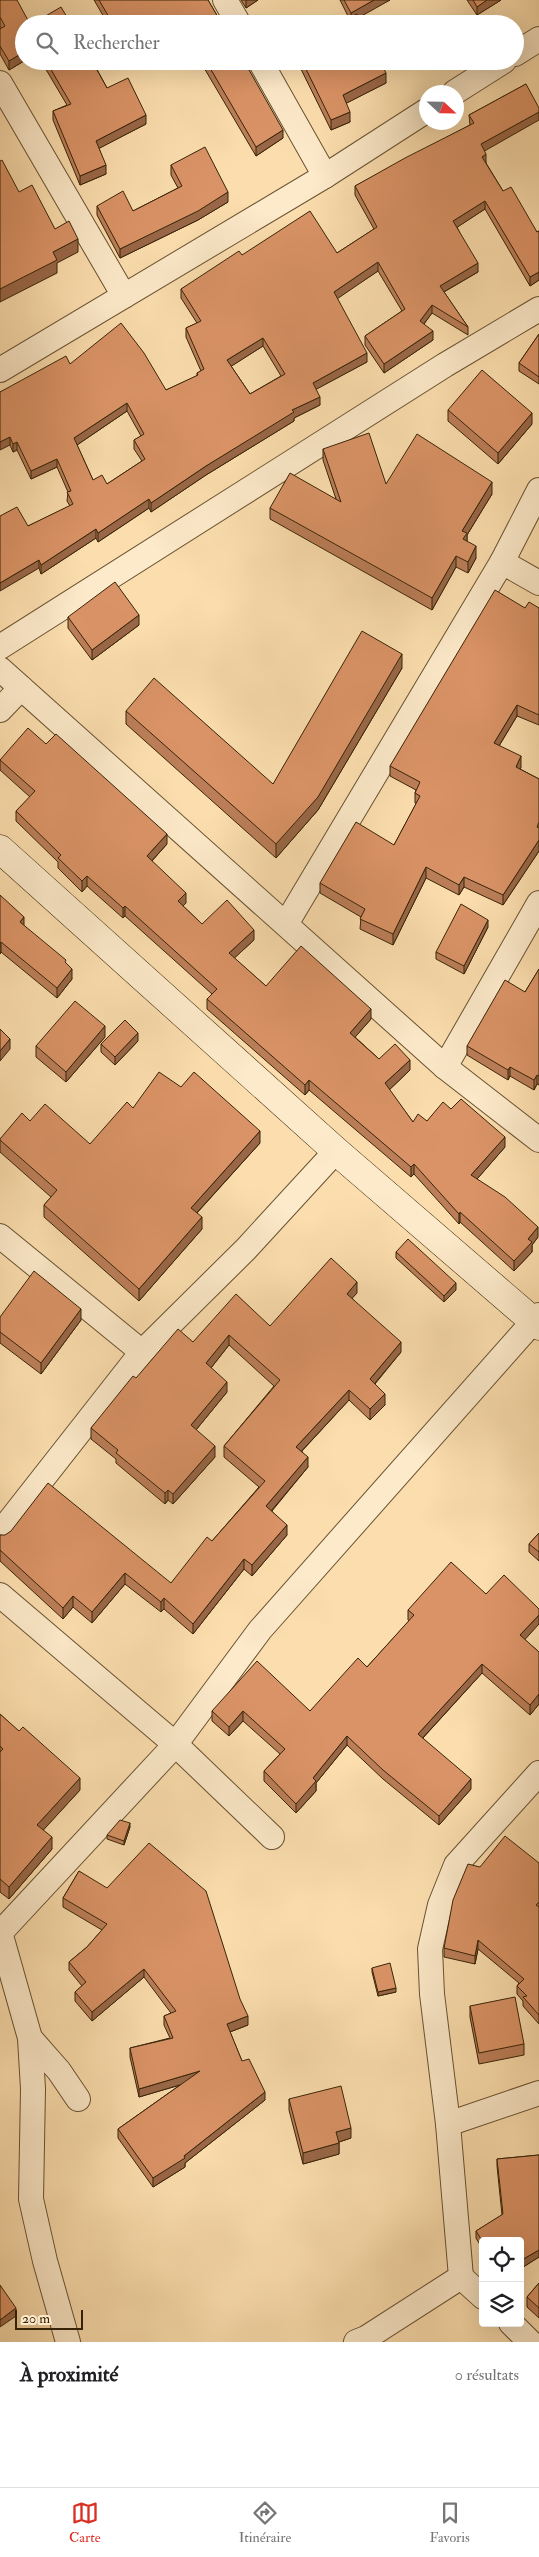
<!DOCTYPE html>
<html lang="fr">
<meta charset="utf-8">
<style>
:root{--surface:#fff;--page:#f2f2f2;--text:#202124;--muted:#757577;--line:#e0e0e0;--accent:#d93025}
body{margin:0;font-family:"IM FELL Double Pica",serif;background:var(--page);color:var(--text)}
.controls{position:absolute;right:15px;bottom:15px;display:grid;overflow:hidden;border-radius:5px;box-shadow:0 5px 20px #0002}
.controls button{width:45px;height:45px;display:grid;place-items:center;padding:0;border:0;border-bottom:1px solid var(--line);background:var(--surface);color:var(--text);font:25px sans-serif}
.compass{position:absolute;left:419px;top:85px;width:45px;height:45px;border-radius:50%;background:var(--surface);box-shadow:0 5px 20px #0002;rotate:112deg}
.scale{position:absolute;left:15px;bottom:12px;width:68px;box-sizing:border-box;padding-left:5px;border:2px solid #372408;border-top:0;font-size:14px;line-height:18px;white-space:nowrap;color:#372408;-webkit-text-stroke:4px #fdeaca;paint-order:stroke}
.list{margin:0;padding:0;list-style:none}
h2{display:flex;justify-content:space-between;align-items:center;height:65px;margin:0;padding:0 20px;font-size:21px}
h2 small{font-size:16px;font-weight:400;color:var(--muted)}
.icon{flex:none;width:28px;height:28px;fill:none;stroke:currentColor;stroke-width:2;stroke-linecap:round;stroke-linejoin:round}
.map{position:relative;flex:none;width:539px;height:2342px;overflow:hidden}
.search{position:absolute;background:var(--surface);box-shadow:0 5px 20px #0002;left:15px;right:15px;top:15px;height:55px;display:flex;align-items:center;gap:12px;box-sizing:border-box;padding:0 18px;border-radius:28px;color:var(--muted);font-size:19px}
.sheet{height:145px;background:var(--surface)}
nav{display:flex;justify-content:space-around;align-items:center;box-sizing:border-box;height:70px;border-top:1px solid var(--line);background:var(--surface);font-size:14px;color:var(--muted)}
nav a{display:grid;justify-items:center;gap:2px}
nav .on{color:var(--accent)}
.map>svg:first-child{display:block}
</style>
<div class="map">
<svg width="539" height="2342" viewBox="0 0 539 2342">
<rect width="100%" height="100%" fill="#fcdeae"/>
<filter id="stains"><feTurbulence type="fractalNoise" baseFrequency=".004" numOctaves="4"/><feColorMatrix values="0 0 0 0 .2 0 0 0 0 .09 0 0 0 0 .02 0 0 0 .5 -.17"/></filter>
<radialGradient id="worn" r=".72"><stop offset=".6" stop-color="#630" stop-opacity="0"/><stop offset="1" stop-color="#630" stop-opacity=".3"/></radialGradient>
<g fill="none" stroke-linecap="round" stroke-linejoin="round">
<defs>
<g id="street">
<path d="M225,0L239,24"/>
<path d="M515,54L539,39"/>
<path d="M260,61L325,176"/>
<path d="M0,83L124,296"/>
<path d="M455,92L504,61"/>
<path d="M0,370L325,176L426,111"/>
<path d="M502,562L539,583"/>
<path d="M0,647L445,365L539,309"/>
<path d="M0,669L445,1067L539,1140"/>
<path d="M0,710L21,688"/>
<path d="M286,924L502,562L539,490"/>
<path d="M445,1067L539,903"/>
<path d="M0,1236L142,1352"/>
<path d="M0,1533L142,1352L246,1249L336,1151"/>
<path d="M0,1595L175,1744L272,1837"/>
<path d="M0,1932L30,2038L33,2089L31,2199L45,2261L68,2342"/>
<path d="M0,1933L174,1746L260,1630L539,1315"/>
<path d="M30,2038L59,2071L78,2099"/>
<path d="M448,2124L539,2093"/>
<path d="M461,2277L483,2297"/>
<path d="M511,2323L530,2342"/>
<path d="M356,2342L366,2338L461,2277L448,2124L432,1994L430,1949L440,1905L456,1865L539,1773"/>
</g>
<path id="secondary" d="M0,849L336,1151L539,1326"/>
</defs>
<!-- street casing -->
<use href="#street" stroke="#685232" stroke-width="26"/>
<!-- secondary casing -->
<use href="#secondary" stroke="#372408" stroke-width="29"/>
<!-- street -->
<use href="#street" stroke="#fdeaca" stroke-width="24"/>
<!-- secondary -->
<use href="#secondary" stroke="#fdeaca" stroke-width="28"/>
</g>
<!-- wall -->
<g fill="#bb7e58" stroke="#372408" fill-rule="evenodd">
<path d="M0,0L24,24V61L9,70L0,54V29L1,28L0,26Z"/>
<path d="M94,0H208L222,24H108Z"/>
<path d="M241,0H258L246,8Z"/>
<path d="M340,0H390L349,18Z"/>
<path d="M467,0H501L477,15Z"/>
<path d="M41,61H99L94,64L107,88L146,124L99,148L106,174L80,185L53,120V111L67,105Z"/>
<path d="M132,61H147L135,68Z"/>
<path d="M200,61H244L283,138L256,156Z"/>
<path d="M297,61H380L386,83L346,103L350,122L331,130Z"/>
<path d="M526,84L484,151L486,163L503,191L537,232L539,231V280L530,286L485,209L457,227L478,272L444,292L468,327V335L432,313L424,324L433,340L384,373L365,345V336L402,311L378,271L337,298L367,362L316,389L320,405L294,418V421L206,475L151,512L149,508L98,542L96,538L41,574L39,568L28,526L70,506L67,501L68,492L57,467L31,479L17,450L13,452L10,445L0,392L70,364L166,390L197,376V373L201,371L186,337V328L197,323L181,298V289L242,255L337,253L374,229L355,195V186L470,125L469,115ZM263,346L281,376L250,394L231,366ZM127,411L141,436L134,440V449L142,461L107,484L93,480L77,445Z"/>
<path d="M171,165L228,202L198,220L120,258L97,215V206L133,211L178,188L171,175Z"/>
<path d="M539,334V384L519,371V363Z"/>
<path d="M448,410L532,424L498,464L448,421Z"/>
<path d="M323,449L386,484L492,494L467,535V541L476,558L468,573L456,567L432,610L270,519V508L336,499L323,460Z"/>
<path d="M525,608H539V725L517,716L499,746L521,767L520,769L539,779V851L503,905L464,887L459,895L426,878L393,945L360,929L361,917L320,893V883L394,845L416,804L415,803V793L416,790L390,776V766Z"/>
<path d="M68,617L139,625L92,660L68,628Z"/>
<path d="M402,668L318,810L276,858L126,724V711L273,784Z"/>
<path d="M46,744L167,844L152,861L186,903L183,906L202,924L254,940L234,958L266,986L371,1019L355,1037L379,1059L410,1070L389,1090L413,1122L427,1121L451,1109L505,1147L477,1179L538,1237L532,1245V1252L514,1271L460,1222L459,1224L414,1174L411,1177L309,1090L305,1095L207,1009V999L212,994L125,916L123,918L87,886L82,892L58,868V862L16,821V811L30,797L0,770V760Z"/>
<path d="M0,895L24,926L66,963L72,979L57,998L1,952L0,954Z"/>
<path d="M488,927L464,974L436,959V952Z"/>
<path d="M539,969V1085L537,1084L534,1090L510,1076L508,1080L467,1055V1046L525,992Z"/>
<path d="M105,1037L66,1082L36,1057V1046Z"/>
<path d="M138,1041L115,1065L101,1052V1044Z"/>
<path d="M133,1108L260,1143L197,1213L202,1229L139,1301L44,1217V1205L51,1197L0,1152V1139L30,1121L90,1144Z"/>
<path d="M396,1252L456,1290L444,1302L396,1258Z"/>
<path d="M357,1293L352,1298L401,1352L375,1384L385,1405L370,1420L349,1400L302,1451L308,1467L272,1511L287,1535L252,1576L244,1569L193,1634L164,1609L161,1612L125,1584L92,1623L73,1607L63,1619L0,1561V1535L171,1583L212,1541L259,1487L224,1457V1446L274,1386L229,1345L211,1368L227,1392L196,1430L215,1457L173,1504L168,1500L165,1504L116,1463V1459L91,1439V1428L136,1378L193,1342L270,1326Z"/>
<path d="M0,1317L81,1320L41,1374L0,1343Z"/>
<path d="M539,1533V1561L529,1552V1544Z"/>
<path d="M408,1610L525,1640L539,1652V1704L530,1715L482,1673L423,1738L471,1789L439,1825L383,1779L347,1745L316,1783V1791L296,1813L264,1781V1771L280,1754L243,1721L229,1736L212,1721V1711H310L367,1667L409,1621L408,1620Z"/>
<path d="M0,1714L80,1790L43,1830L52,1849L9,1899L0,1892Z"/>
<path d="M130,1827L124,1845L107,1839V1835Z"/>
<path d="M539,1863V2024L523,2006V2001L517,1994V1986L519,1983L478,1949L475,1964L444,1957V1948L480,1867Z"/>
<path d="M79,1871L248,2025L230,2032L242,2061L265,2100L185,2163V2167L153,2187L118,2138V2129L180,2085L139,2097L130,2057V2048L170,2038L164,2025V2016L171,2013L144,1977L92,2021L75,2001V1992L82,1986L69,1970V1962L87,1947L102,1930L63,1907V1898Z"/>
<path d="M372,1968L396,1992L378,1996L372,1972Z"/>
<path d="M470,2006L524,2044V2055L479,2064L470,2017Z"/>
<path d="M289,2099L351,2138L339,2142V2154L303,2164L289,2110Z"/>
<path d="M539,2155V2257L520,2269L483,2241V2250L476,2238V2231L502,2215L497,2166V2159Z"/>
<path d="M539,2283V2318L527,2307V2297Z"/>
</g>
<!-- shaded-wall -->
<g fill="#996747" stroke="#372408">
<path d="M246,0H258L246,8Z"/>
<path d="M374,0H390L351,22V13Z"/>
<path d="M487,0H501L477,15V7Z"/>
<path d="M24,52V61L9,70V61Z"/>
<path d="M90,61H99L90,66Z"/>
<path d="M135,61H147L135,68Z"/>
<path d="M386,73V83L343,105V95Z"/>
<path d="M350,112V122L331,130V120Z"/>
<path d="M539,112V120L481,153V144Z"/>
<path d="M146,115V124L96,150V141Z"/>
<path d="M283,130V138L256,156V147Z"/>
<path d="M486,154V163L482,165V157Z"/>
<path d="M106,165V174L80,185V176Z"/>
<path d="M228,192V202L198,220L120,258V249Z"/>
<path d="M485,201V209L453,230V221Z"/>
<path d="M78,239V252L57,263V273L0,302V289L53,252Z"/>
<path d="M378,262V271L334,301V292Z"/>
<path d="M478,263V272L440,294V286Z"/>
<path d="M539,272V280L530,286V277Z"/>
<path d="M432,305V313L420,329V321Z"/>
<path d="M433,331V340L384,373V364Z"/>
<path d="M263,338V346L227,369V360Z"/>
<path d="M367,353V362L313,391V383Z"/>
<path d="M320,397V405L294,418V421L206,475L151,512V503L206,466L292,410Z"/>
<path d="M127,403V411L74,447V438Z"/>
<path d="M532,413V424L498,464V453Z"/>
<path d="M10,437V445L0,450V442Z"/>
<path d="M17,442V450L13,452V444Z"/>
<path d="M57,459V467L31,479V471Z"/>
<path d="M492,482V494L467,535V545L463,551L462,531Z"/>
<path d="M149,499V508L98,542V533Z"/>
<path d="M96,529V538L41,574V565Z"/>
<path d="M476,546V558L468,573V562Z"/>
<path d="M456,556V567L432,610V598Z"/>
<path d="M39,560V568L0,591V583Z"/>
<path d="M139,615V625L92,660V650Z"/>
<path d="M402,654V668L318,810L276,858V844Z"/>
<path d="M517,705V716L494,754V743Z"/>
<path d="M521,756V767L516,778V767Z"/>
<path d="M167,834V844L147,866V856Z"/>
<path d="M539,840V851L503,905V895Z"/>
<path d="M426,867V878L393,945V934Z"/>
<path d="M87,876V886L82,892V881Z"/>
<path d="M464,877V887L459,895V885Z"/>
<path d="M186,893V903L178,911V901Z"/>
<path d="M125,906V916L123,918V908Z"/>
<path d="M24,917V927L20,922Z"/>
<path d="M488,920V927L464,974V966Z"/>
<path d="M254,930V940L229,963V953Z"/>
<path d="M1,942V952L0,954V944Z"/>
<path d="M72,969V979L57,998V988Z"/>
<path d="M371,1009V1019L350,1043V1033Z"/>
<path d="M105,1026V1037L66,1082V1072Z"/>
<path d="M138,1033V1041L115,1065V1057Z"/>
<path d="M10,1039V1049L0,1061V1051Z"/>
<path d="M410,1060V1070L385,1094V1083Z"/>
<path d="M510,1067V1076L508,1080V1070Z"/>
<path d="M537,1075V1084L534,1090V1080Z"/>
<path d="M309,1080V1090L305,1095V1085Z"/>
<path d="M260,1131V1143L191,1219V1208Z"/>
<path d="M505,1137V1147L471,1186V1175Z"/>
<path d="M414,1164V1174L411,1177V1167Z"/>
<path d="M460,1212V1222L459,1224V1214Z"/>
<path d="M202,1217V1229L139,1301V1289Z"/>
<path d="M538,1227V1237L532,1245V1252L514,1271V1261L528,1239Z"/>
<path d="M357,1282V1293L347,1304V1294Z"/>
<path d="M456,1283V1290L444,1302V1296Z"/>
<path d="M81,1309V1320L41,1374V1363Z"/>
<path d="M229,1335V1345L206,1374V1363Z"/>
<path d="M401,1342V1352L370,1389V1379Z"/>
<path d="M227,1382V1392L191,1436V1425Z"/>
<path d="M349,1390V1400L296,1457V1447Z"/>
<path d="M385,1394V1405L370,1420V1409Z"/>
<path d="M215,1446V1457L173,1504V1494Z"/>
<path d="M308,1457V1467L266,1517V1506Z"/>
<path d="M168,1490V1500L165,1504V1493Z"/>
<path d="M287,1525V1535L252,1576V1565Z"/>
<path d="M244,1559V1569L193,1634V1624Z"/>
<path d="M125,1573V1584L92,1623V1612Z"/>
<path d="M73,1596V1607L63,1619V1608Z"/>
<path d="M164,1598V1609L161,1612V1602Z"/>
<path d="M539,1615V1624L520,1645V1635Z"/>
<path d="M482,1664V1673L418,1743V1734Z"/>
<path d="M539,1694V1704L530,1715V1705Z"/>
<path d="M243,1711V1721L229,1736V1727Z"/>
<path d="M347,1736V1745L316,1783V1791L296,1813V1804L313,1778Z"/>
<path d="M80,1778V1790L37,1837V1825Z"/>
<path d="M471,1779V1789L439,1825V1816Z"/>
<path d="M130,1823V1827L124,1845V1841Z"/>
<path d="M52,1837V1849L9,1899V1887Z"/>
<path d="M478,1940V1949L475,1964V1956Z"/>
<path d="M144,1969V1977L92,2021V2012Z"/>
<path d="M396,1988V1992L378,1996V1992Z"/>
<path d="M248,2016V2025L227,2033V2024Z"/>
<path d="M200,2071V2079L139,2097V2089Z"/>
<path d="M265,2092V2100L185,2163V2167L153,2187V2178L184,2156Z"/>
<path d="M351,2128V2138L336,2143V2132Z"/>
<path d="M339,2143V2154L303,2164V2153Z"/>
<path d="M539,2250V2257L520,2269V2261Z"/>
<path d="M16,2308V2316L0,2327V2320Z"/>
</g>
<!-- building -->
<g fill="#da9366" stroke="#372408" fill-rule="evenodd">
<path d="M0,0H17L30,24H24V52L9,61L0,46V29L5,26L0,17Z"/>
<path d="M99,0H208L222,24H113Z"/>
<path d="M344,0H374L351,13Z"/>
<path d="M473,0H487L477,7Z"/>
<path d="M61,7L71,24H32Z"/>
<path d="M357,14L362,24H338Z"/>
<path d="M46,61H92L107,88L128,78L146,115L96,141L106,165L80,176L53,111L71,104Z"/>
<path d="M206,61H244L283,130L256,147Z"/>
<path d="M302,61H380L386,73L343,95L350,112L331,120Z"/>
<path d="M526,84L539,108V112L481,144L486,154L482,157L503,191L511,187L537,232L539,231V272L530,277L485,201L453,221L478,263L440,286L468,327L432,305L420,321L433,331L384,364L365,336L405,309L378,262L334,292L367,353L313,383L320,397L292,410L294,412L206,466L151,503L149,499L98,533L96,529L41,565L39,560L0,583V516L17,507L28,526L73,504L67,492L71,491L57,459L31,471L17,442L13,444L10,437L0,442V392L66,356L70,364L121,323L144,353L166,390L198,375L197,373L204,369L186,328L201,321L181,289L239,251L242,255L310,211L337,253L377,227L355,186L405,158L474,123L469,115ZM263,338L285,374L250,394L227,360ZM127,403L144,434L134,440L145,459L107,484L102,475L93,480L74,438Z"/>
<path d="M205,147L228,192L198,211L120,249L97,206L123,191L133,211L182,186L171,165Z"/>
<path d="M2,160L19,192L32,185L55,229L69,221L78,239L53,252L57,260L0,289V161Z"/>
<path d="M539,334V377L519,363Z"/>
<path d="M482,370L532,413L498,453L448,410Z"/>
<path d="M369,433L386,484L417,434L492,482L462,531L467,533L463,539L476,546L468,562L456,556L432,598L270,508L290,473L341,502L323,449Z"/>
<path d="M115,582L139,615L92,650L68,617Z"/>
<path d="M495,590L525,608L529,602L539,608V715L517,705L494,743L521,756L516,767L539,779V822L537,827L539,828V840L503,895L464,877L459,885L426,867L393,934L360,919L365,909L320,883L356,822L394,845L420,796L415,793L420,782L390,766Z"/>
<path d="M362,631L402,654L318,797L276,844L126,711L154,678L273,784Z"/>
<path d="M28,728L46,744L56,734L167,834L147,856L186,893L178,901L202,924L227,900L254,930L229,953L266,986L301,946L371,1009L350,1033L379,1059L395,1044L410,1060L385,1083L413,1122L418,1114L427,1121L443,1102L451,1109L461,1099L505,1137L471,1175L505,1197L538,1227L528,1239L532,1242L514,1261L460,1212L459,1214L414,1164L411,1167L309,1080L305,1085L207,999L217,989L125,906L123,908L87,876L82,881L58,858L61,855L16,811L35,791L0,760Z"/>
<path d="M0,895L24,917L20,922L66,960L65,962L72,969L57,988L1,942L0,944Z"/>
<path d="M461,904L488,920L464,966L436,952Z"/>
<path d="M539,969V1076L537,1075L534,1080L510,1067L508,1070L467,1046L505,980L525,992Z"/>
<path d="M75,1001L105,1026L66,1072L36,1046Z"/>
<path d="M125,1020L138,1033L115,1057L101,1044Z"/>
<path d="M0,1029L10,1039L0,1051Z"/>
<path d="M159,1072L181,1087L194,1072L260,1131L191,1208L202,1217L139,1289L44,1205L57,1190L0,1140V1139L22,1113L30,1121L45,1104L90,1144L127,1102L133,1108Z"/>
<path d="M408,1239L456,1283L444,1296L396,1252Z"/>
<path d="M331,1258L357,1282L347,1294L401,1342L370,1379L385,1394L370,1409L349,1390L296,1447L308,1457L266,1506L287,1525L252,1565L244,1559L193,1624L164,1598L161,1602L125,1573L92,1612L73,1596L63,1608L0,1550V1535H5L11,1531L48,1483L171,1583L207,1537L212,1541L265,1481L224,1446L280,1380L229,1335L206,1363L227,1382L191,1425L215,1446L173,1494L168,1490L165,1493L116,1453L118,1450L91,1428L133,1376L136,1378L178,1329L193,1342L236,1294L270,1326Z"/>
<path d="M34,1271L81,1309L41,1363L0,1332V1317Z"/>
<path d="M539,1533V1552L529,1544Z"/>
<path d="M451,1562L486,1594L504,1575L539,1609V1615L520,1635L539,1652V1694L530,1705L482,1664L418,1734L471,1779L439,1816L383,1770L347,1736L313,1778L316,1781L296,1804L264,1771L285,1749L243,1711L229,1727L212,1711L257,1661L310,1711L358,1658L367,1667L414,1615L408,1610Z"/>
<path d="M0,1714L19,1731L23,1727L80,1778L37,1825L52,1837L9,1887L0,1879V1752L3,1749L0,1746Z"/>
<path d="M120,1820L130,1823L124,1841L107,1835Z"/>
<path d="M505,1836L539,1863V1902L536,1905L539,1907V2015L523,1997L527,1996L517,1986L524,1979L478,1940L475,1956L444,1948L453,1900L468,1864L480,1867Z"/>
<path d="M149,1843L206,1891L240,1999L248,2016L227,2024L242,2061L249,2059L265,2092L184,2156L185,2158L153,2178L118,2129L200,2071L139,2089L130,2048L173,2038L164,2016L176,2011L144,1969L92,2012L75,1992L86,1982L69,1962L87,1947L107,1924L63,1898L79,1871L107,1888Z"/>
<path d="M390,1963L396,1988L378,1992L372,1968Z"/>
<path d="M515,1997L524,2044L479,2053L470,2006Z"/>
<path d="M341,2086L351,2128L336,2132L339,2143L303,2153L289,2099Z"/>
<path d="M539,2155V2250L520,2261V2241H483V2242L476,2231L503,2214L497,2159Z"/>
<path d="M539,2283V2308L527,2297Z"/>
<path d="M0,2285L16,2308L0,2320Z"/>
</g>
<rect width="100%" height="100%" filter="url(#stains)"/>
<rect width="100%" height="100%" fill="url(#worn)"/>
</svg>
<div class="controls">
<button><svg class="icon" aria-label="locate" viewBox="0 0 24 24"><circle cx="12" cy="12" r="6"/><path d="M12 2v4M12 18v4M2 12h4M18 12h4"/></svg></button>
<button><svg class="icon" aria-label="layers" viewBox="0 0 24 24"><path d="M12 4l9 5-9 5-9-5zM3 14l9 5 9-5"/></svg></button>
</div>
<svg class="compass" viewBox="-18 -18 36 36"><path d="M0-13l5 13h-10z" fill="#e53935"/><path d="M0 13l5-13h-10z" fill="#757577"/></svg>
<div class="scale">20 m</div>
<div class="search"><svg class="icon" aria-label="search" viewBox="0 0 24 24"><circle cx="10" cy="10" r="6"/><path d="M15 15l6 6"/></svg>Rechercher</div>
</div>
<section class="sheet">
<h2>À proximité<small>0 résultats</small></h2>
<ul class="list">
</ul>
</section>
<nav>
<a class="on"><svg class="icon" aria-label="map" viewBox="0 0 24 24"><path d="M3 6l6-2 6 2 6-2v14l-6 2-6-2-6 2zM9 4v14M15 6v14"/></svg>Carte</a>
<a><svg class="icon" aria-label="directions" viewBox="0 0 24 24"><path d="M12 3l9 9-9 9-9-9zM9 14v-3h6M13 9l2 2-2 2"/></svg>Itinéraire</a>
<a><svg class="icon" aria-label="saved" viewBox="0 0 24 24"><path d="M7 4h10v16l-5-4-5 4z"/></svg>Favoris</a>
</nav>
